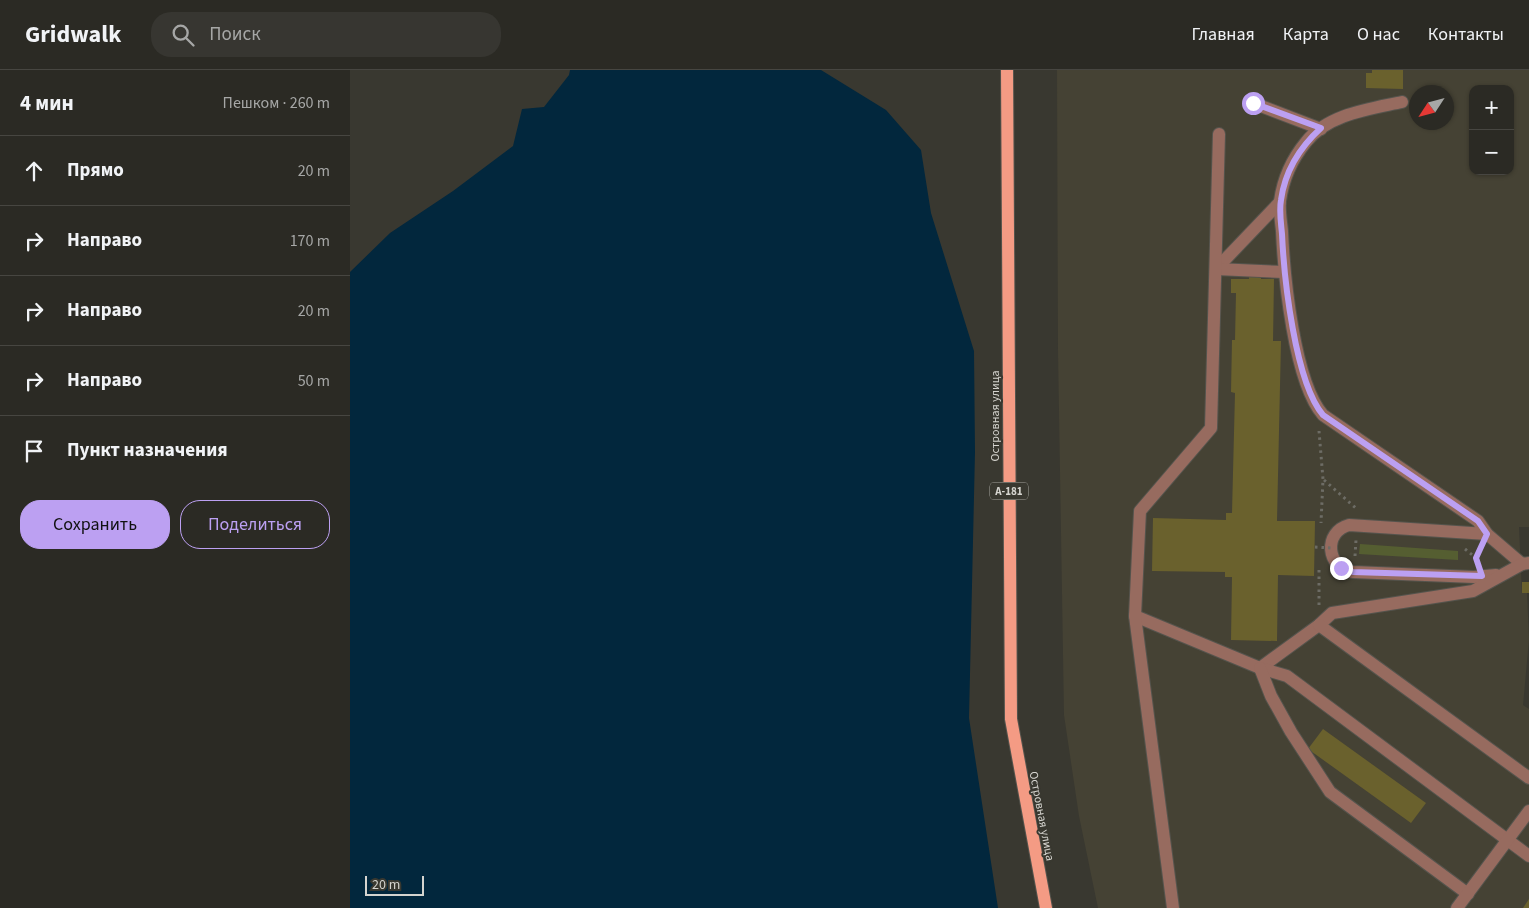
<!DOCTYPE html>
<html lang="ru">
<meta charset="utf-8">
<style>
:root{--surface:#2b2a24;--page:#373631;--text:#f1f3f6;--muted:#a6a7a6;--line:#474641;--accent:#bca0f2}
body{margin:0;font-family:"Source Sans 3",sans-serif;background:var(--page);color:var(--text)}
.controls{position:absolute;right:15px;top:15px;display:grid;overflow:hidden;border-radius:10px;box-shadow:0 1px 4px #0004}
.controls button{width:45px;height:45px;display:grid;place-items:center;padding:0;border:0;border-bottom:1px solid var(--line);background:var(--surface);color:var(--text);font:25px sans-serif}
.compass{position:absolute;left:1059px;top:15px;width:45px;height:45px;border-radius:50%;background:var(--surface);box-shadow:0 1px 4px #0004;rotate:234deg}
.scale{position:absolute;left:15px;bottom:12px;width:59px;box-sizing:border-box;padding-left:5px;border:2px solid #d5d4cf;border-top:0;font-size:14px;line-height:18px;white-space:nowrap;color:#d5d4cf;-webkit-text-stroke:4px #393830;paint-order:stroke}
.stop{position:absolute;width:15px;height:15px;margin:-11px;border:4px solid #bca0f2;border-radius:50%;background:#fff}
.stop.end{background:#bca0f2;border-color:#fff;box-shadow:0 1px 5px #0008}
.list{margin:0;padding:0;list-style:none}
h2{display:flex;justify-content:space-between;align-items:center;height:65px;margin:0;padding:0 20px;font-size:21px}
h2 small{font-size:16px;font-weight:400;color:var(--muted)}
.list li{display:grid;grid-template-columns:32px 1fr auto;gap:15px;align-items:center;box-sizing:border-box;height:70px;padding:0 20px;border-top:1px solid var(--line)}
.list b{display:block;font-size:19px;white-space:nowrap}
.list em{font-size:16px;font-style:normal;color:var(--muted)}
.actions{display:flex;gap:10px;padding:15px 20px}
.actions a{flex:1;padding:11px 0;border:1px solid var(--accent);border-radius:20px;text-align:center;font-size:18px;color:var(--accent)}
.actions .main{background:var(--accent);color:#111}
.icon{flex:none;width:28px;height:28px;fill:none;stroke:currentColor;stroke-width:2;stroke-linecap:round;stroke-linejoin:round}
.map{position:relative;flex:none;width:1179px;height:838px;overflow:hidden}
header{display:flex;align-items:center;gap:30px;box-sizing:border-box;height:70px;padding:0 25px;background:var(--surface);border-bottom:1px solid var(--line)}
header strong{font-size:24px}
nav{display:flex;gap:28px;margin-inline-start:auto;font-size:18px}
.search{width:350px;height:45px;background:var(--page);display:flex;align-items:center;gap:12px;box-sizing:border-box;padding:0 18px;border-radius:20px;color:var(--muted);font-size:19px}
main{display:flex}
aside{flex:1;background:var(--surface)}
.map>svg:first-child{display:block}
</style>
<header>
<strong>Gridwalk</strong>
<div class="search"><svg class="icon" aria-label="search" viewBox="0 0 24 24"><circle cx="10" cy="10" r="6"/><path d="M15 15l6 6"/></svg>Поиск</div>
<nav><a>Главная</a><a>Карта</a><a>О нас</a><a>Контакты</a></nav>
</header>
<main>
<aside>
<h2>4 мин<small>Пешком · 260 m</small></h2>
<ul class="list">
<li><svg class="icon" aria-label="ahead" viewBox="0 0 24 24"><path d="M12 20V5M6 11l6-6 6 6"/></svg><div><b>Прямо</b></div><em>20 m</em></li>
<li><svg class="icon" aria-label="right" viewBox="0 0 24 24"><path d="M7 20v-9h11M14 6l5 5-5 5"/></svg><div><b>Направо</b></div><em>170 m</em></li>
<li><svg class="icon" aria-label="right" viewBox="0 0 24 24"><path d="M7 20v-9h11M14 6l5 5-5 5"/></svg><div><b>Направо</b></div><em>20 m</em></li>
<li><svg class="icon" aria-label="right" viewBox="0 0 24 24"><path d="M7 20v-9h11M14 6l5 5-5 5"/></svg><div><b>Направо</b></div><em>50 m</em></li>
<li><svg class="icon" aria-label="arrive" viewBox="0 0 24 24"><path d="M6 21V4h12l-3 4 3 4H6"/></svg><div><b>Пункт назначения</b></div></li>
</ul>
<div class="actions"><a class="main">Сохранить</a><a>Поделиться</a></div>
</aside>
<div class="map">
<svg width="1179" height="838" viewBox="0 0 1179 838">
<rect width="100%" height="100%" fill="#393830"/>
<!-- built -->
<path fill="#454234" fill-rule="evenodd" d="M707,0H1179V457H1169L1172,523H1177L1179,569L1173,635L1179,639V838H748L729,746L714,645L708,280ZM1123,19H1160V101H1123ZM1066,22H1096V52H1066Z"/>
<!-- green -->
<path fill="#555e31" d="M1010,474L1108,481V490L1009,484Z"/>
<!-- water -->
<path fill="#02273d" d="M220,0H471L536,40L571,80L581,143L624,281L625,382L619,648L648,838H0V202L40,163L103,121L163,76L172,39L194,37L219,5Z"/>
<!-- building -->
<g fill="#6a612d">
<path d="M1022,0H1053V19L1016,18V3H1022Z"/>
<path d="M899,204H911V209H924L923,271H931L927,451H965L964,506L928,505L927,571L881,570L882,507H875V502L802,501L803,448L876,450V443H882L885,323L881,322L882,270H885L886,223H881V209H899Z"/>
<rect x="1172" y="512" width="7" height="11"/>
<path d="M973,659L1076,733L1061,753L958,679Z"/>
<path d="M1179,829V838H1173Z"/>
</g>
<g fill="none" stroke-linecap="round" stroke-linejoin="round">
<defs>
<g id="minor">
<path d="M1052,32C1020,39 978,44 956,72C942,89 933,109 930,131C929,140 931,151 932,161C934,206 944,312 973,345L1128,451L1137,464L1172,494"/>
<path d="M903,33L971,59"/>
<path d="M866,199L930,132"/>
<path d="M866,199L934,202"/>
<path d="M1137,464L999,455C973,462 976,498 1003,502L1124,507L1146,505"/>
<path d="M785,546L910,598L969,555L982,543L1123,521L1172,494L1179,493"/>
<path d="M969,555L1179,708"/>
<path d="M910,598L937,606L1179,786"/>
<path d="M910,598L921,626L941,662L980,722L1118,824"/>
<path d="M823,838L785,546L790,441L861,358L869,64"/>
<path d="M1107,838L1179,741"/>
</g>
<path id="major" d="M657,0L661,649L696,838"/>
</defs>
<!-- minor casing -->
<use href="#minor" stroke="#55544d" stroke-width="14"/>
<!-- major casing -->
<use href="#major" stroke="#55544d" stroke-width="14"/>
<!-- path -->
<g stroke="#6d6c65" stroke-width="3" stroke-dasharray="2.5 4" stroke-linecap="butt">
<path d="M969,361L973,409L971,453"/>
<path d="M974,410L1008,440"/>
<path d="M1115,479L1126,488L1122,490"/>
<path d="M1005,486L1006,470"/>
<path d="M969,535V500"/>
</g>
<!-- minor -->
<use href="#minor" stroke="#976b5f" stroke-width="12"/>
<!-- major -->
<use href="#major" stroke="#f49b84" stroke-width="12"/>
<!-- path-bridge -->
<path stroke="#6d6c65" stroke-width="3" stroke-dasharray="2.5 4" stroke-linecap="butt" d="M965,477L981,478"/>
</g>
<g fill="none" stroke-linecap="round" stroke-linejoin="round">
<!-- route -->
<path stroke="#bca0f2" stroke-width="6" d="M903,33L971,58C949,78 935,101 931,130C929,141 931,153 932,164C934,208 945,312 973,345L1128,451L1137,464L1126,488L1132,506L1003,502L991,498"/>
</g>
<g text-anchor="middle" stroke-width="4" stroke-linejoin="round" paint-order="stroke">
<!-- shield labels -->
<rect fill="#393830" stroke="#a6a59f" stroke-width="1" x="640" y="412.5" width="38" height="17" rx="4"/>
<g font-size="11" font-weight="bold" fill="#d5d4cf">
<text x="659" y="425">А-181</text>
</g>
<!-- street labels -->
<g font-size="12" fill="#d5d4cf" stroke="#393830">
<text transform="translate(645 346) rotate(-90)" y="4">Островная улица</text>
<text transform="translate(692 746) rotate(79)" y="4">Островная улица</text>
</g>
</g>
</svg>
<div class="controls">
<button>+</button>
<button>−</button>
</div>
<svg class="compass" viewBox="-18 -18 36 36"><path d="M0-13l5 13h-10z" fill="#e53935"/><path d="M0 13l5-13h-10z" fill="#a6a7a6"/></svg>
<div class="scale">20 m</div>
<div class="stop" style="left:903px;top:33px"></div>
<div class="stop end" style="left:991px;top:498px"></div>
</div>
</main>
